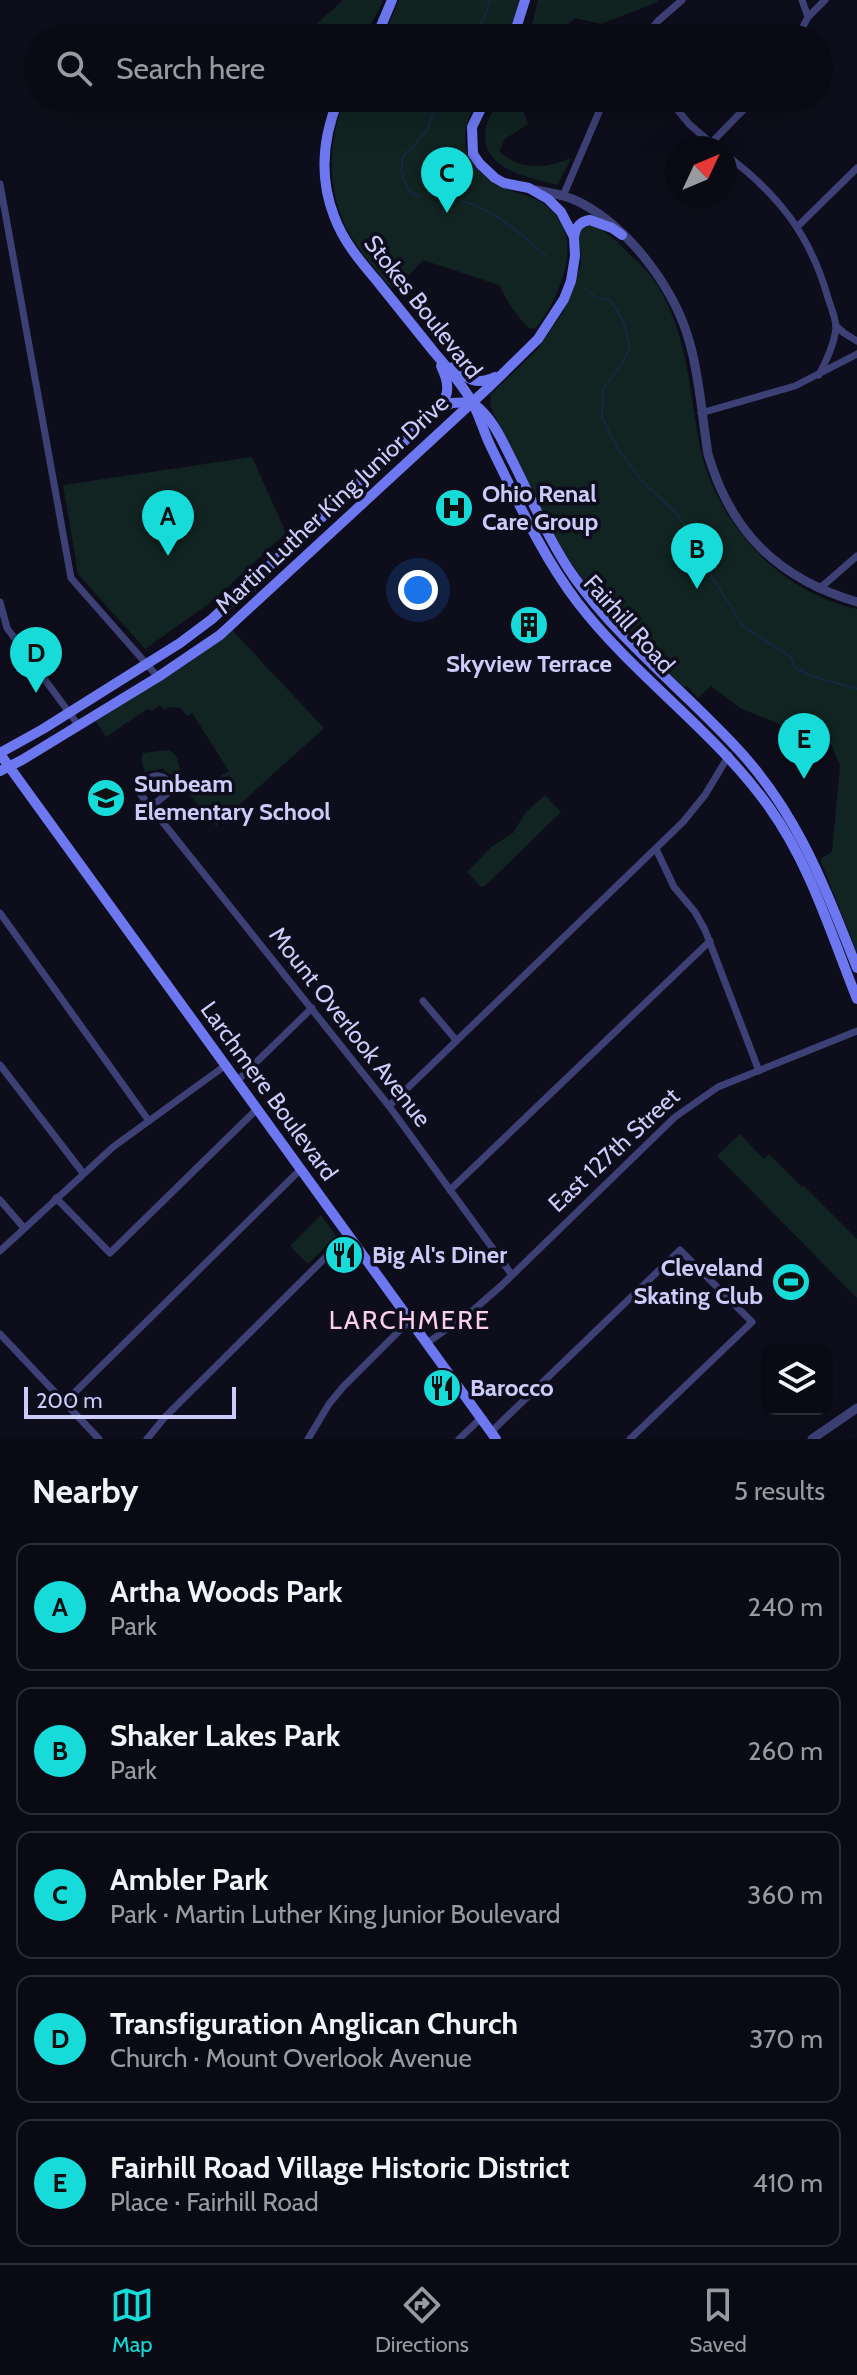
<!DOCTYPE html>
<meta charset="utf-8">
<style>
:root{--surface:#0a0a14;--page:#13131d;--text:#f1f3f6;--muted:#999aa0;--line:#2a2b34;--accent:#17dbd9}
body{margin:0;font-family:Cabin,sans-serif;background:var(--page);color:var(--text)}
.controls{position:absolute;right:24px;bottom:24px;display:grid;overflow:hidden;border-radius:16px;box-shadow:0 8px 32px #0002}
.controls button{width:72px;height:72px;display:grid;place-items:center;padding:0;border:0;border-bottom:2px solid var(--line);background:var(--surface);color:var(--text);font:40px sans-serif}
.compass{position:absolute;left:665px;top:136px;width:72px;height:72px;border-radius:50%;background:var(--surface);box-shadow:0 8px 32px #0002;rotate:46deg}
.scale{position:absolute;left:24px;bottom:20px;width:212px;box-sizing:border-box;padding-left:8px;border:4px solid #ccccfa;border-top:0;font-size:22px;line-height:28px;white-space:nowrap;color:#ccccfa;-webkit-text-stroke:6px #0e0d1b;paint-order:stroke}
.you{position:absolute;left:418px;top:590px;width:28px;height:28px;margin:-20px;border:6px solid #fff;border-radius:50%;background:#1a73e8;box-shadow:0 0 0 12px #1a73e833}
.badge{display:grid;place-items:center;width:52px;height:52px;border-radius:50%;background:var(--accent);color:#111;font-size:26px;font-weight:700}
.pin{position:absolute;translate:-50% -66px;filter:drop-shadow(0 2px 4px #0008)}
.pin::after{content:'';position:absolute;top:42px;width:28px;height:24px;background:inherit;clip-path:polygon(0 0,100% 0,50% 100%)}
.list{margin:0;padding:0;list-style:none}
h2{display:flex;justify-content:space-between;align-items:center;height:104px;margin:0;padding:0 32px;font-size:34px}
h2 small{font-size:26px;font-weight:400;color:var(--muted)}
.list li{display:grid;grid-template-columns:52px 1fr auto;gap:24px;align-items:center;box-sizing:border-box;height:128px;margin:0 16px 16px;padding:0 16px;border:2px solid var(--line);border-radius:16px}
.list b{display:block;font-size:30px;white-space:nowrap}
.list p{margin:0;font-size:26px;white-space:nowrap;color:var(--muted)}
.list em{font-size:26px;font-style:normal;color:var(--muted)}
.icon{flex:none;width:44px;height:44px;fill:none;stroke:currentColor;stroke-width:2;stroke-linecap:round;stroke-linejoin:round}
.map{position:relative;flex:none;width:857px;height:1439px;overflow:hidden}
.search{position:absolute;background:var(--surface);box-shadow:0 8px 32px #0002;left:24px;right:24px;top:24px;height:88px;display:flex;align-items:center;gap:20px;box-sizing:border-box;padding:0 28px;border-radius:44px;color:var(--muted);font-size:30px}
.sheet{height:824px;background:var(--surface)}
nav{display:flex;justify-content:space-around;align-items:center;box-sizing:border-box;height:112px;border-top:2px solid var(--line);background:var(--surface);font-size:22px;color:var(--muted)}
nav a{display:grid;justify-items:center;gap:4px}
nav .on{color:var(--accent)}
.map>svg:first-child{display:block}
</style>
<div class="map">
<svg width="857" height="1439" viewBox="0 0 857 1439">
<rect width="100%" height="100%" fill="#0e0d1b"/>
<!-- green -->
<g fill="#112421">
<path d="M343,0H383C365,44 352,38 310,38L309,31Z"/>
<path d="M399,0H519L509,38H383Z"/>
<path d="M538,0H657L658,2L601,24L575,18L559,33L561,38H529Z"/>
<path d="M346,98H478C453,143 464,170 510,190C521,195 535,197 544,204C567,222 571,242 565,269C559,291 550,311 535,329L528,328C516,315 507,301 499,285L423,260L408,276L406,275L391,288C378,272 363,256 352,238C326,196 326,142 346,98Z"/>
<path d="M500,98H525L521,104L528,124L505,139L499,151C520,171 545,169 571,158L558,185C528,177 478,170 486,127C488,117 496,107 500,98Z"/>
<path d="M586,223C603,228 614,238 626,251C638,262 651,274 659,288C689,338 690,400 702,456C723,530 781,592 857,609V953L820,859L832,852L840,765L824,730L803,718L781,725L740,708L711,686L698,698L687,686L684,688C649,653 612,620 583,580C545,527 519,464 490,406L491,394L537,350L563,312L581,264L579,232Z"/>
<path d="M252,457L286,533L214,600L145,649L78,574L63,485Z"/>
<path d="M232,630L324,728L216,826L184,788L203,786L229,771L192,713L187,716L181,708L169,707L164,710L160,705L151,711L147,709L106,737L96,721L187,664Z"/>
<path d="M168,750C180,755 178,765 181,775L178,778C157,770 172,766 145,772L141,760L143,753Z"/>
<path d="M545,795L561,812L485,886L481,887L467,872L491,847L513,833L526,812Z"/>
<path d="M740,1134L764,1159L769,1154L802,1187L804,1186L857,1239V1298L717,1156Z"/>
<path d="M321,1215L336,1236L308,1264L290,1246Z"/>
</g>
<g fill="none" stroke-linecap="round" stroke-linejoin="round">
<!-- stream -->
<g stroke="#12293f" stroke-width="2">
<path d="M454,38C483,26 481,30 490,0"/>
<path d="M421,197L409,191L401,171L403,157L427,131L436,105L435,98"/>
<path d="M462,201C497,211 521,234 547,257"/>
<path d="M585,289L597,298L610,300L623,320L630,347L623,362L603,389L602,418L618,449L643,482L674,511L696,540L711,575L743,626L791,657L795,668L809,675L857,689"/>
</g>
<!-- minor -->
<g stroke="#3c4075" stroke-width="7">
<path d="M802,0L808,17"/>
<path d="M644,38L658,21L682,0"/>
<path d="M797,38L808,17L825,0"/>
<path d="M668,98L689,124L717,148"/>
<path d="M711,143L755,98"/>
<path d="M725,154C778,194 810,234 828,298C831,307 836,319 836,328C834,345 826,361 819,375"/>
<path d="M0,184L71,578L158,677"/>
<path d="M563,196L605,98"/>
<path d="M798,226L857,168"/>
<path d="M836,326L844,333L857,341"/>
<path d="M701,413L795,386L857,354"/>
<path d="M819,589L857,556"/>
<path d="M0,602L7,628L79,726"/>
<path d="M150,808L170,791L169,782C159,771 149,776 140,786L141,795L389,1106L512,1275"/>
<path d="M656,849L674,887L695,912L705,930L759,1071"/>
<path d="M0,913L149,1121"/>
<path d="M423,1001L456,1040"/>
<path d="M0,1065L83,1173"/>
<path d="M237,1081L312,1008"/>
<path d="M389,1106L683,822L705,795L729,755"/>
<path d="M450,1190L710,941"/>
<path d="M56,1198L110,1253L257,1109"/>
<path d="M0,1200L24,1228"/>
<path d="M0,1251L113,1147L226,1065"/>
<path d="M0,1334L99,1439"/>
<path d="M427,1343L470,1313L502,1285L675,1117L718,1087L857,1031"/>
<path d="M65,1402L301,1169"/>
<path d="M491,1432L680,1250L752,1322L630,1439"/>
<path d="M147,1439L165,1417L348,1235"/>
<path d="M308,1439L329,1404L343,1387L410,1320"/>
<path d="M459,1439L481,1418"/>
</g>
<!-- tertiary -->
<g stroke="#3c4075" stroke-width="9">
<path d="M536,190C552,193 569,196 583,204C632,231 676,291 690,344C700,379 702,418 708,454C731,533 779,579 857,602"/>
<path d="M812,1439L857,1408"/>
</g>
<!-- secondary -->
<g stroke="#6d78f0" stroke-width="10">
<path d="M376,38L392,0"/>
<path d="M513,38L525,0"/>
<path d="M339,98C323,136 319,177 334,216C343,241 360,261 377,281C396,305 415,328 434,352C447,367 461,383 471,400C479,414 483,430 490,445C516,498 542,556 578,603C635,677 714,730 769,807C810,864 831,934 857,999"/>
<path d="M574,237C575,228 580,221 590,220L612,228L622,235"/>
<path d="M453,367C467,379 477,386 495,377"/>
<path d="M474,404C494,419 503,443 514,464C533,502 550,543 574,577C619,640 682,689 734,745C797,811 824,885 857,968"/>
<path d="M440,407C451,393 448,381 441,366"/>
<path d="M0,753L43,729L180,643L212,619L438,410L452,403L472,402"/>
<path d="M0,754L496,1439"/>
<path d="M0,771L22,760L158,677L220,635L490,386L538,339L564,299L571,281L575,256L574,237L561,212L548,199L529,188L504,183L495,178L480,164L473,154L472,127L486,98"/>
</g>
</g>
<!-- icons -->
<defs>
<symbol id="hospital-disc" viewBox="-11 -11 22 22"><circle r="9.5" fill="#17dbd9" stroke="#0e0d1b"/><path d="M-5-5h3v3.5h4V-5h3V5h-3V1.5h-4V5h-3Z" fill="#111"/></symbol>
<symbol id="building-disc" viewBox="-11 -11 22 22"><circle r="9.5" fill="#17dbd9" stroke="#0e0d1b"/><path d="M-4-6H4V6H1V3H-1V6H-4ZM-2.5-4.3h1.7v1.8h-1.7ZM.8-4.3h1.7v1.8H.8ZM-2.5-1h1.7V.8h-1.7ZM.8-1h1.7V.8H.8Z" fill="#111"/></symbol>
<symbol id="school-disc" viewBox="-11 -11 22 22"><circle r="9.5" fill="#17dbd9" stroke="#0e0d1b"/><path d="M0-5L7-2L0 1L-7-2ZM-4 1L0 2.5L4 1V4Q0 6-4 4Z" fill="#111"/></symbol>
<symbol id="restaurant-disc" viewBox="-11 -11 22 22"><circle r="9.5" fill="#17dbd9" stroke="#0e0d1b"/><path d="M-5-6h1v4h1v-4h1v4h1v-4h1v5L-1.5 .5V6h-2V.5L-5-1ZM5-6V6H3V1.5H1.5Q1.5-4 5-6Z" fill="#111"/></symbol>
<symbol id="stadium-disc" viewBox="-11 -11 22 22"><circle r="9.5" fill="#17dbd9" stroke="#0e0d1b"/><path d="M0-5a6.5 5 0 1 0 0 10a6.5 5 0 1 0 0-10ZM-3.5-1.8h7v3.6h-7Z" fill="#111"/></symbol>
</defs>
<g fill-rule="evenodd">
<use href="#hospital-disc" x="432" y="486" width="44" height="44"/>
<use href="#building-disc" x="507" y="603" width="44" height="44"/>
<use href="#school-disc" x="84" y="776" width="44" height="44"/>
<use href="#restaurant-disc" x="322" y="1233" width="44" height="44"/>
<use href="#stadium-disc" x="769" y="1260" width="44" height="44"/>
<use href="#restaurant-disc" x="420" y="1366" width="44" height="44"/>
</g>
<g text-anchor="middle" stroke-width="7" stroke-linejoin="round" paint-order="stroke">
<!-- street labels -->
<g font-size="24" fill="#ccccfa" stroke="#0e0d1b">
<text transform="translate(423 307) rotate(52)" y="8">Stokes Boulevard</text>
<text transform="translate(332 504) rotate(-43)" y="8">Martin Luther King Junior Drive</text>
<text transform="translate(629 624) rotate(48)" y="8">Fairhill Road</text>
<text transform="translate(350 1027) rotate(52)" y="8">Mount Overlook Avenue</text>
<text transform="translate(269 1091) rotate(54)" y="8">Larchmere Boulevard</text>
<text transform="translate(614 1150) rotate(-43)" y="8">East 127th Street</text>
</g>
<!-- poi labels -->
<g font-size="24" font-weight="bold" fill="#ccccfa" stroke="#0e0d1b" text-anchor="start">
<text x="482" y="502">Ohio Renal<tspan x="482" dy="28">Care Group</tspan></text>
<text x="529" y="672" text-anchor="middle">Skyview Terrace</text>
<text x="134" y="792">Sunbeam<tspan x="134" dy="28">Elementary School</tspan></text>
<text x="372" y="1263">Big Al's Diner</text>
<text x="763" y="1276" text-anchor="end">Cleveland<tspan x="763" dy="28">Skating Club</tspan></text>
<text x="470" y="1396">Barocco</text>
</g>
<!-- neighbourhood labels -->
<g font-size="26" letter-spacing="2" fill="#faceef" stroke="#0e0d1b">
<text x="410" y="1329">LARCHMERE</text>
</g>
</g>
</svg>
<div class="controls">
<button><svg class="icon" aria-label="layers" viewBox="0 0 24 24"><path d="M12 4l9 5-9 5-9-5zM3 14l9 5 9-5"/></svg></button>
</div>
<svg class="compass" viewBox="-18 -18 36 36"><path d="M0-13l5 13h-10z" fill="#e53935"/><path d="M0 13l5-13h-10z" fill="#999aa0"/></svg>
<div class="scale">200 m</div>
<div class="you"></div>
<div class="pin badge" style="left:168px;top:556px">A</div>
<div class="pin badge" style="left:697px;top:589px">B</div>
<div class="pin badge" style="left:447px;top:213px">C</div>
<div class="pin badge" style="left:36px;top:693px">D</div>
<div class="pin badge" style="left:804px;top:779px">E</div>
<div class="search"><svg class="icon" aria-label="search" viewBox="0 0 24 24"><circle cx="10" cy="10" r="6"/><path d="M15 15l6 6"/></svg>Search here</div>
</div>
<section class="sheet">
<h2>Nearby<small>5 results</small></h2>
<ul class="list">
<li><span class="badge">A</span><div><b>Artha Woods Park</b><p>Park</p></div><em>240 m</em></li>
<li><span class="badge">B</span><div><b>Shaker Lakes Park</b><p>Park</p></div><em>260 m</em></li>
<li><span class="badge">C</span><div><b>Ambler Park</b><p>Park · Martin Luther King Junior Boulevard</p></div><em>360 m</em></li>
<li><span class="badge">D</span><div><b>Transfiguration Anglican Church</b><p>Church · Mount Overlook Avenue</p></div><em>370 m</em></li>
<li><span class="badge">E</span><div><b>Fairhill Road Village Historic District</b><p>Place · Fairhill Road</p></div><em>410 m</em></li>
</ul>
</section>
<nav>
<a class="on"><svg class="icon" aria-label="map" viewBox="0 0 24 24"><path d="M3 6l6-2 6 2 6-2v14l-6 2-6-2-6 2zM9 4v14M15 6v14"/></svg>Map</a>
<a><svg class="icon" aria-label="directions" viewBox="0 0 24 24"><path d="M12 3l9 9-9 9-9-9zM9 14v-3h6M13 9l2 2-2 2"/></svg>Directions</a>
<a><svg class="icon" aria-label="saved" viewBox="0 0 24 24"><path d="M7 4h10v16l-5-4-5 4z"/></svg>Saved</a>
</nav>
